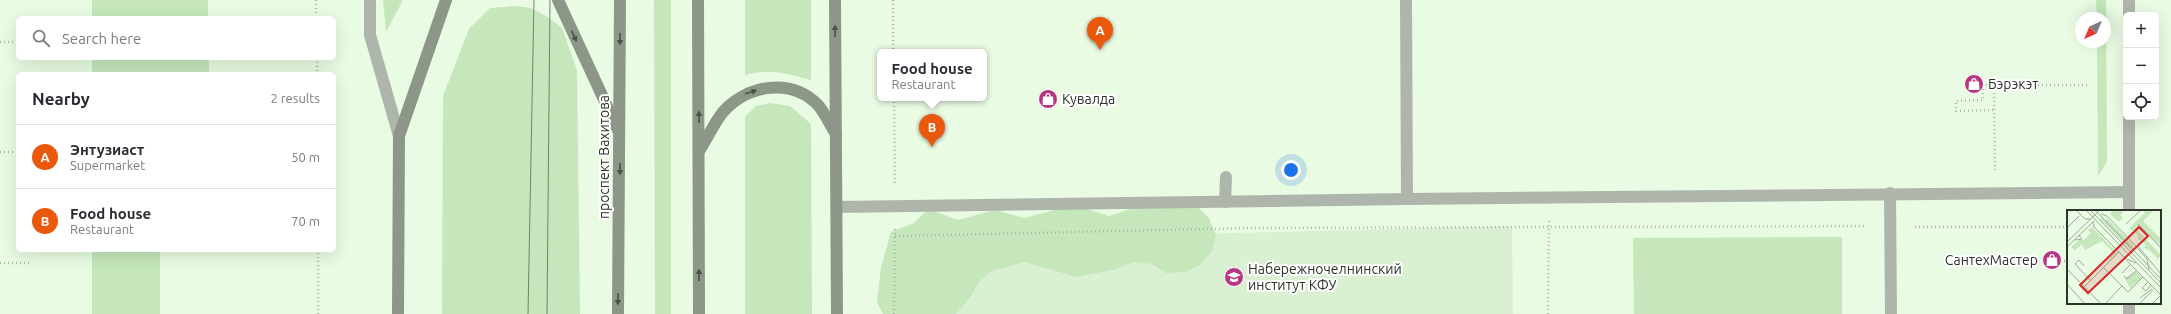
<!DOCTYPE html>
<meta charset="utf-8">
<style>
:root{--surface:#fff;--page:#f2f2f3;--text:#2b2b33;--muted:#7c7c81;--line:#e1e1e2;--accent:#ea580c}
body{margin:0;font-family:Ubuntu,sans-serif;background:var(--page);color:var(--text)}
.controls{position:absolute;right:12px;top:12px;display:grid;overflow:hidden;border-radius:6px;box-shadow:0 4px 16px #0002}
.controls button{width:36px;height:36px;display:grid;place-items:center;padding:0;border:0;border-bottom:1px solid var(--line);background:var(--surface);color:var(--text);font:20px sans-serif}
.compass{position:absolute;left:2075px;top:12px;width:36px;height:36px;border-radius:50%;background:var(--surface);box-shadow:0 4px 16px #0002;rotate:224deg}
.you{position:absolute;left:1291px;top:170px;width:14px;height:14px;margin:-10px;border:3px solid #fff;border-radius:50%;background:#1a73e8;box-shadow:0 0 0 6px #1a73e833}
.badge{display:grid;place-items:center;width:26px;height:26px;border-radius:50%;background:var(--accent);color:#fff;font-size:13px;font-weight:700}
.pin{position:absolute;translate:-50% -33px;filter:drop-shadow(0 1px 2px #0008)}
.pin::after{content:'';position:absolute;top:21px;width:14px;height:12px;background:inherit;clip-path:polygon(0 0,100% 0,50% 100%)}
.popup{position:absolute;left:877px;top:49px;width:110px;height:52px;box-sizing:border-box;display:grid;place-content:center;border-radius:6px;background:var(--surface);filter:drop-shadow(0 1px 3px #0005);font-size:13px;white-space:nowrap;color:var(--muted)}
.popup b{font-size:15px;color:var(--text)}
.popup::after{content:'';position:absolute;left:50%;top:100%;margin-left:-8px;border:8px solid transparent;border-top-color:var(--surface)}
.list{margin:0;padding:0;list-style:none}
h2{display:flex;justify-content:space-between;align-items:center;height:52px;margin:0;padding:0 16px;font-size:17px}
h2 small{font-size:13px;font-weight:400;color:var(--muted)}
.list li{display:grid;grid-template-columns:26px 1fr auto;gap:12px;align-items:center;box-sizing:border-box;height:64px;padding:0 16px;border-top:1px solid var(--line)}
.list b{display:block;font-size:15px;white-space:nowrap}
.list p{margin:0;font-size:13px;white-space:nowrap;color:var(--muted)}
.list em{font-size:13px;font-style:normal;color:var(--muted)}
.icon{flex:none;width:22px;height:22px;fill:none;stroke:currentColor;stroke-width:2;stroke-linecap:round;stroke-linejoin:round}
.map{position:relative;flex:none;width:2171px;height:314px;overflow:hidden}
.search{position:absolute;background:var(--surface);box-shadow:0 4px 16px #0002;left:16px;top:16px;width:320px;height:44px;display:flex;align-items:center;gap:10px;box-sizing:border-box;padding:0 14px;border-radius:6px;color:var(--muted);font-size:15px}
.panel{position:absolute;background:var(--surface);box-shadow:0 4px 16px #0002;left:16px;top:72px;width:320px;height:180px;border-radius:6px}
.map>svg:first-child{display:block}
</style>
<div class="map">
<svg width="2171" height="314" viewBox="0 0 2171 314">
<rect width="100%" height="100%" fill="#e9fbe3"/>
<!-- built -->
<path fill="#d9f1d2" d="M1512,226L1513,314H956V240Z"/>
<!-- green -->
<g fill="#c5e7bb">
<rect x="92" y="0" width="116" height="18"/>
<path d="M383,0H403L386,32Z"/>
<path d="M654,0H671V314H655Z"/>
<path d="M745,0H811V80C784,73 773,68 745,75Z"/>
<path d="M2096,0H2106L2107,162L2098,176L2097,42H2105V18H2097Z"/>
<path d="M515,6L531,8L548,17L562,28L577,70L580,314H442L443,96L469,29L490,8Z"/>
<rect x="92" y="58" width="117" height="16"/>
<path d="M770,103L790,106L811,124L812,314H745V117L756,106Z"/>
<path d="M1073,205L1109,216L1143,205L1197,206L1209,218L1216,235L1212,251L1201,264L1186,272L1166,273L1152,264L1134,262L1113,270L1076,277L1025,262L992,271L980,281L971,296L956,314H883L877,302L881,268L891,232L914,223L928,209L958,220L995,210L1024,218Z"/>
<path d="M1842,237V314H1634L1633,238Z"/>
<rect x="92" y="250" width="68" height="64"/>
</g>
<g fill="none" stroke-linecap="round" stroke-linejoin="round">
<!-- path -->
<g stroke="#aebdaa" stroke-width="2.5" stroke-dasharray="1 3" stroke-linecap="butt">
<path d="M316,0V18"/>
<path d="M893,0V52"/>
<path d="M0,42H18"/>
<path d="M317,58V74"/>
<path d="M1982,85H2090"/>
<path d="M1983,85V100L1956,101V111L1994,110"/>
<path d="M1994,85L1995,170"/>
<path d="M894,98L895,184"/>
<path d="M0,152H18"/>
<path d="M1915,227H2068"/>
<path d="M895,236L1251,228L1866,226"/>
<path d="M2064,261H2068"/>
<path d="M0,263H32"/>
<path d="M318,314V250"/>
<path d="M894,314L895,229"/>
<path d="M1548,314L1549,220"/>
</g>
<!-- service -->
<g stroke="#aeb6ac" stroke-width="12">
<path d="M370,0V35L399,136"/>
<path d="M1406,0L1407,199"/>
<path d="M1890,193L1891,314"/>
<path d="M1225,202L1226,177"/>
<path d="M837,207L1407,199L2129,192"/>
</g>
<!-- minor -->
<g stroke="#aeb6ac" stroke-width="12">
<path d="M2129,0V15"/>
<path d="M2129,117V211"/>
<path d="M2129,314V303"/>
</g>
<!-- secondary -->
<g stroke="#8c9788" stroke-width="12">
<path d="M558,0L618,130"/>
<path d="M698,0L699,314"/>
<path d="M835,0L837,314"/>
<path d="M699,151C707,139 714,123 723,112C747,85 791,77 818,105C825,113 830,125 836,134"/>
<path d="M398,314L399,136L446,0"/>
<path d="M618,314L620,0"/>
</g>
<!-- tram -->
<g stroke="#758071" stroke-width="1">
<path d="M528,314L534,0"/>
<path d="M547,314L550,0"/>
</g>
</g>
<!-- one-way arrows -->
<defs><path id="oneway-solid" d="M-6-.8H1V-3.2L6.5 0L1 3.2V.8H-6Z"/></defs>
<g fill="#495146">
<use href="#oneway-solid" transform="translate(835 31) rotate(-91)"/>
<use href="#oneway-solid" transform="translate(574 36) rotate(65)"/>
<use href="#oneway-solid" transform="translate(620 39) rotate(90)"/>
<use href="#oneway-solid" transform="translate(751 92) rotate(-17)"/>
<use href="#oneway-solid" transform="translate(699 117) rotate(-90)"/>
<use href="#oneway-solid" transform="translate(620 169) rotate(91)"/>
<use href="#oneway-solid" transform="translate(699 275) rotate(-90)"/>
<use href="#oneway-solid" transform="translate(618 299) rotate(91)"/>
</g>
<!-- icons -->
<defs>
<symbol id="shop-disc" viewBox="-11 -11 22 22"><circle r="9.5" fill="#b73681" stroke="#fff"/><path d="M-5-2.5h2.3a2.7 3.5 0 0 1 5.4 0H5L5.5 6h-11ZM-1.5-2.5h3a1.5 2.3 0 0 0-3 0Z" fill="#fff"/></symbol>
<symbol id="university-disc" viewBox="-11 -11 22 22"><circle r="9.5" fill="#b73681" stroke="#fff"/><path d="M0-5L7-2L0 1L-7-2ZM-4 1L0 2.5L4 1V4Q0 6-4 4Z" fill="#fff"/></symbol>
</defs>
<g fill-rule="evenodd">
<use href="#shop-disc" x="1963" y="73" width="22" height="22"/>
<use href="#shop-disc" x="1037" y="88" width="22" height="22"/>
<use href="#shop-disc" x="2041" y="249" width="22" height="22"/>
<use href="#university-disc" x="1223" y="266" width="22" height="22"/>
</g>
<g text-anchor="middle" stroke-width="4" stroke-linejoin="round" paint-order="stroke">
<!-- poi labels -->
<g font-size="14" fill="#2c332a" stroke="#fff" text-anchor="start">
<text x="1988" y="89">Бэрэкэт</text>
<text x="1062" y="104">Кувалда</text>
<text x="2038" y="265" text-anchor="end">СантехМастер</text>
<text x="1248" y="274">Набережночелнинский<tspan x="1248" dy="16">институт КФУ</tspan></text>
</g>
<!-- street labels -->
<g font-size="14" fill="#2c332a" stroke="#fff">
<text transform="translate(604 157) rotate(-90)" y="5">проспект Вахитова</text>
</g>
</g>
<!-- overview -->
<g transform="translate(2067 210)">
<rect width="94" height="94" fill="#e9fbe3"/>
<path d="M47,0H58L53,5L56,8L52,12L43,4ZM76,0H87L76,11L94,29L92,35L73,16L70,20L94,45L88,52L90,48L84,42L82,44L84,41L77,38L79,35L71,29V25L62,18L78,3ZM35,7L38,10L40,8L66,35V39H63L33,9ZM25,17L50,43L41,52L46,42L35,31L18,40L15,34L8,40L4,37L12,30H17L24,23L21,20ZM69,61L75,68L63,78L56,65L58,68Z" fill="#c5e7bb"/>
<path fill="none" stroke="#9dab99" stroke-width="1" d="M9,0L18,9H23M19,0L94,78M23,0L94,73M28,0L94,69M34,4L40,6L66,33L80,49L82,60M26,12L27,17L59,49L69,53M59,14L74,0M71,14L94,38M0,18L12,6M8,30L15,29L12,25M0,32L33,0M70,35L94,64M0,37L27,11M60,51L94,85M17,56L12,50L8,54L24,71M37,58L55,76L38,94M0,59L34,94M55,63L64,54M57,66L60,69L70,60M81,72L75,78L79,81L84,75M0,74L18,94M55,76L61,82L76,67M17,77L52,42M73,88L85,79M72,94L86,80M85,94L94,85"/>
<path fill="#d62828" fill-opacity="0.15" stroke="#d62828" stroke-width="2" d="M72,17L81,26L21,83L13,75Z"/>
<rect width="94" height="94" fill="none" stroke="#2c332a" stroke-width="2"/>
</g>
</svg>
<div class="controls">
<button>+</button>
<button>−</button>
<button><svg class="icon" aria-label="locate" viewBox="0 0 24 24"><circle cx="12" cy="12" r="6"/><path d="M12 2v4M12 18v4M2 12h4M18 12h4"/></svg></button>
</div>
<svg class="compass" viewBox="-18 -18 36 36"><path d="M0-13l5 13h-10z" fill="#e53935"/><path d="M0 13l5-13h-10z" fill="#7c7c81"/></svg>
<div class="you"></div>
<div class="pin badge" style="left:1100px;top:50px">A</div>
<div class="pin badge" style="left:932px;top:147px">B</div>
<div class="popup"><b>Food house</b>Restaurant</div>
<div class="search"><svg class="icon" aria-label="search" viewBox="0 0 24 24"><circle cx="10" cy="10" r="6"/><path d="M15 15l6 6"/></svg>Search here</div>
<section class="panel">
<h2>Nearby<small>2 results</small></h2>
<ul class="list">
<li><span class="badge">A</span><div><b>Энтузиаст</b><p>Supermarket</p></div><em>50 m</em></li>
<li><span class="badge">B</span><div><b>Food house</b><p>Restaurant</p></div><em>70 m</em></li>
</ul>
</section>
</div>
